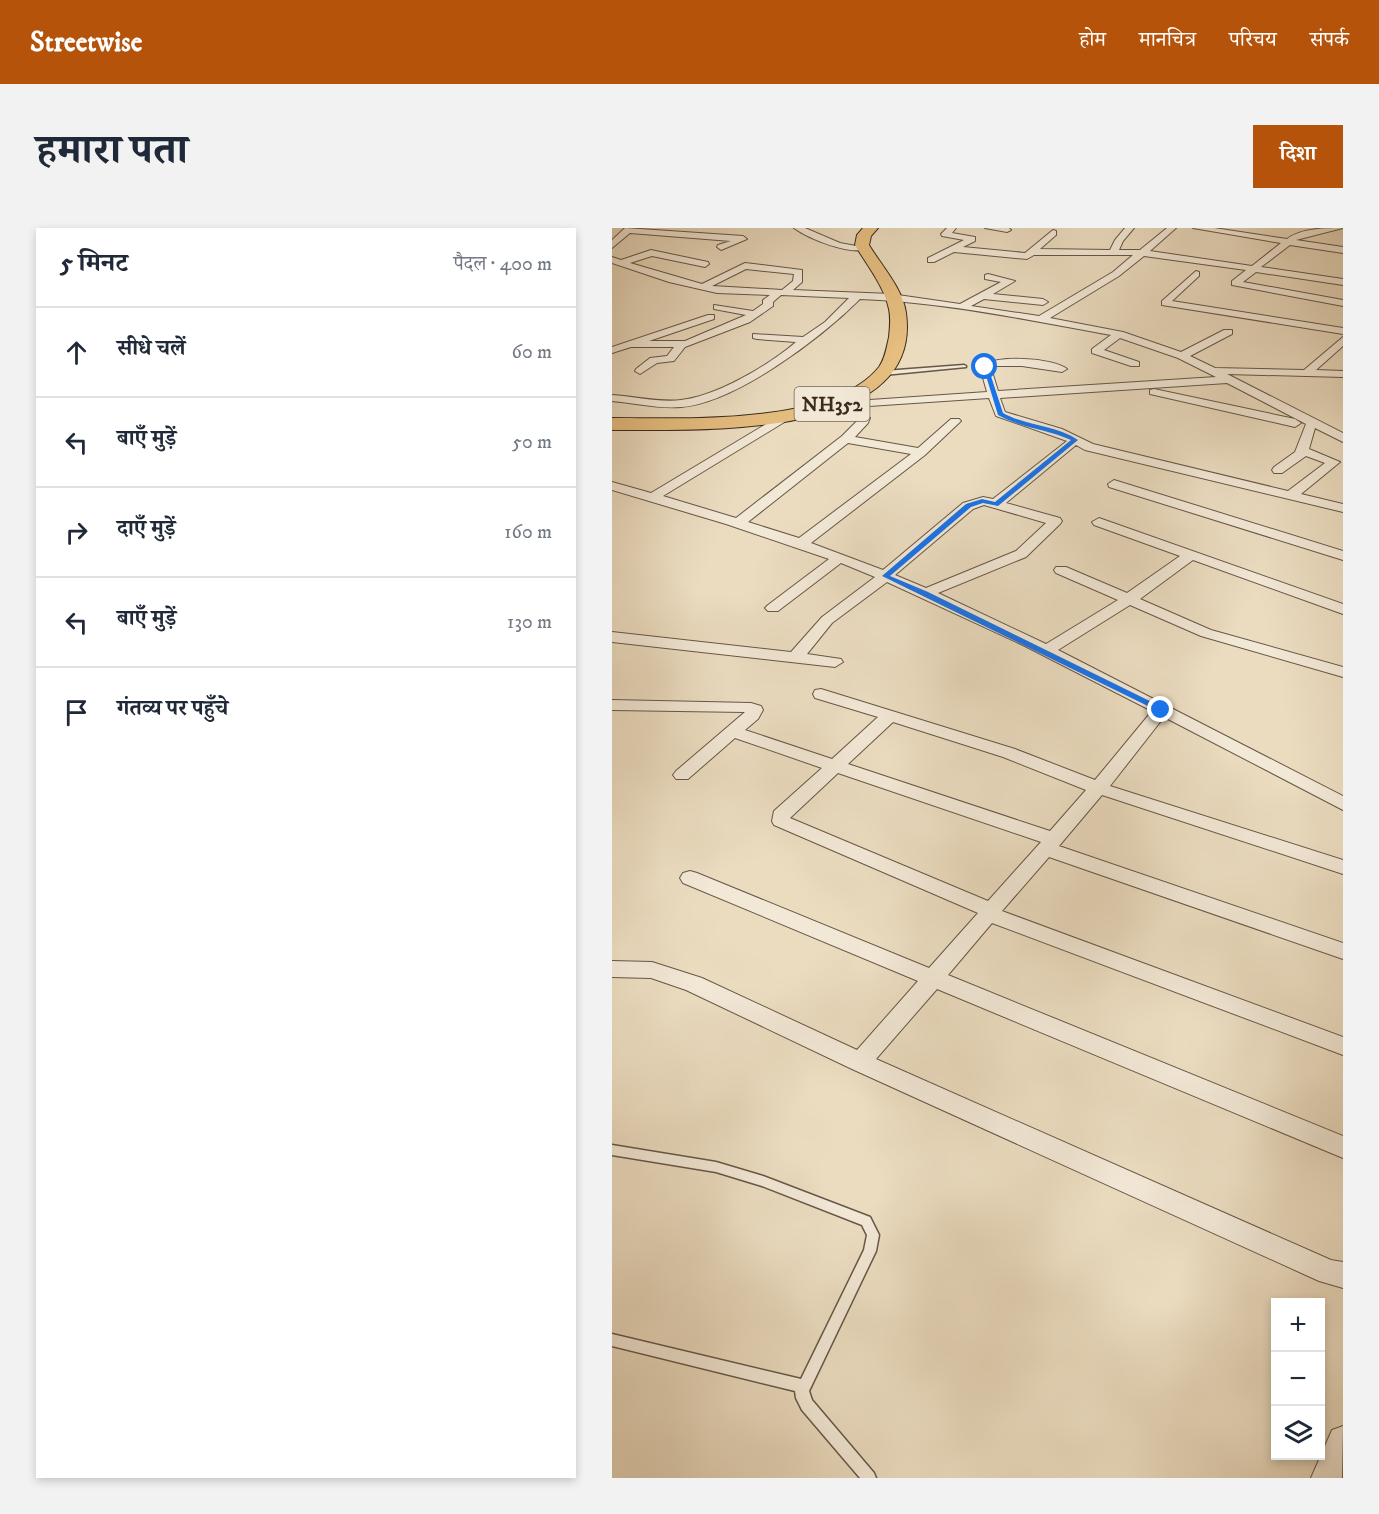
<!DOCTYPE html>
<html lang="hi">
<meta charset="utf-8">
<style>
:root{--surface:#fff;--page:#f2f2f3;--text:#1f2937;--muted:#747a83;--line:#e0e1e3;--accent:#b45309}
body{margin:0;font-family:"IM FELL DW Pica","Noto Serif Devanagari",serif;background:var(--page);color:var(--text)}
.controls{position:absolute;right:18px;bottom:18px;display:grid;overflow:hidden;border-radius:0px;box-shadow:0 3px 9px #0003}
.controls button{width:54px;height:54px;display:grid;place-items:center;padding:0;border:0;border-bottom:2px solid var(--line);background:var(--surface);color:var(--text);font:30px sans-serif}
.stop{position:absolute;width:18px;height:18px;margin:-14px;border:4px solid #1a73e8;border-radius:50%;background:#fff}
.stop.end{background:#1a73e8;border-color:#fff;box-shadow:0 2px 6px #0008}
.list{margin:0;padding:0;list-style:none}
h2{display:flex;justify-content:space-between;align-items:center;height:78px;margin:0;padding:0 24px;font-size:26px}
h2 small{font-size:20px;font-weight:400;color:var(--muted)}
.list li{display:grid;grid-template-columns:39px 1fr auto;gap:18px;align-items:center;box-sizing:border-box;height:90px;padding:0 24px;border-top:2px solid var(--line)}
.list b{display:block;font-size:22px;white-space:nowrap}
.list em{font-size:20px;font-style:normal;color:var(--muted)}
.icon{flex:none;width:33px;height:33px;fill:none;stroke:currentColor;stroke-width:2;stroke-linecap:round;stroke-linejoin:round}
.map{position:relative;flex:none;width:731px;height:1250px;overflow:hidden;border-radius:0px}
header{display:flex;align-items:center;gap:36px;box-sizing:border-box;height:84px;padding:0 30px;background:var(--accent);color:#fff}
header strong{font-size:28px}
nav{display:flex;gap:33px;margin-inline-start:auto;font-size:21px}
.intro{display:flex;align-items:center;justify-content:space-between;box-sizing:border-box;height:144px;padding:0 36px}
h1{margin:0;font-size:42px}
.button{padding:15px 27px;border-radius:0px;background:var(--accent);color:#fff;font-size:21px;font-weight:700}
main{display:flex;gap:36px;padding:0 36px}
aside{flex:1;background:var(--surface);border-radius:0px;box-shadow:0 3px 9px #0003}
.map>svg:first-child{display:block}
</style>
<header>
<strong>Streetwise</strong>
<nav><a>होम</a><a>मानचित्र</a><a>परिचय</a><a>संपर्क</a></nav>
</header>
<div class="intro"><h1>हमारा पता</h1><a class="button">दिशा</a></div>
<main>
<aside>
<h2>5 मिनट<small>पैदल · 400 m</small></h2>
<ul class="list">
<li><svg class="icon" aria-label="ahead" viewBox="0 0 24 24"><path d="M12 20V5M6 11l6-6 6 6"/></svg><div><b>सीधे चलें</b></div><em>60 m</em></li>
<li><svg class="icon" aria-label="left" viewBox="0 0 24 24"><path d="M17 20v-9H6M10 6l-5 5 5 5"/></svg><div><b>बाएँ मुड़ें</b></div><em>50 m</em></li>
<li><svg class="icon" aria-label="right" viewBox="0 0 24 24"><path d="M7 20v-9h11M14 6l5 5-5 5"/></svg><div><b>दाएँ मुड़ें</b></div><em>160 m</em></li>
<li><svg class="icon" aria-label="left" viewBox="0 0 24 24"><path d="M17 20v-9H6M10 6l-5 5 5 5"/></svg><div><b>बाएँ मुड़ें</b></div><em>130 m</em></li>
<li><svg class="icon" aria-label="arrive" viewBox="0 0 24 24"><path d="M6 21V4h12l-3 4 3 4H6"/></svg><div><b>गंतव्य पर पहुँचे</b></div></li>
</ul>
</aside>
<div class="map">
<svg width="731" height="1250" viewBox="0 0 731 1250">
<rect width="100%" height="100%" fill="#ebdcc0"/>
<filter id="stains"><feTurbulence type="fractalNoise" baseFrequency=".00333" numOctaves="4"/><feColorMatrix values="0 0 0 0 .2 0 0 0 0 .09 0 0 0 0 .02 0 0 0 .5 -.17"/></filter>
<radialGradient id="worn" r=".72"><stop offset=".6" stop-color="#630" stop-opacity="0"/><stop offset="1" stop-color="#630" stop-opacity=".3"/></radialGradient>
<g fill="none" stroke-linecap="round" stroke-linejoin="round">
<defs>
<g id="service">
<path d="M352,137L354,138V139L272,147L269,145L272,143Z"/>
<path d="M0,917L104,934L151,948L258,989L267,1007L264,1023L197,1163L200,1172L262,1245L264,1250H248L190,1182L184,1170L183,1163L0,1118V1106L189,1151L252,1022L255,1007L250,997L150,958L104,944L0,927Z"/>
</g>
<g id="minor">
<path d="M13,0L131,8L135,11L109,22L105,19L106,17L119,13L18,5L0,20V12Z"/>
<path d="M182,0H193L228,15L255,20C241,29 195,10 182,0Z"/>
<path d="M335,0H344L340,5L363,9V13L351,19L413,25L441,2L444,3V7L428,21L498,22L503,12L513,0H522L511,13L507,22H528L555,0H564L538,23L640,38L669,15L581,0H602L675,11C689,0 714,0 731,0L684,12L731,19V25L678,17L649,39L731,51V57L644,44L631,54L731,72V78L620,57V53L634,42L532,28L507,48L438,90L511,104L569,124L612,102H620V106L578,128L603,140L692,142L731,109V118L704,142L731,143V149L615,146L731,205V214L703,200L697,221L728,234L689,266L731,276V284L473,222L464,217L394,275L448,290L450,293L448,296L414,329L326,365L434,416L506,372L444,345L442,342L444,339H454L515,365L568,328L482,297L480,294L487,290L731,376V386L581,332L528,371L599,402L731,439V449L589,408L518,377L446,422L731,568V582L552,489L498,558L731,632V646L490,567L447,618L731,715V731L437,629L390,683L731,809V827L380,695L336,747L731,908V930L325,761L264,831L719,1032L731,1034V1060L707,1053L240,841L74,762L39,750L0,749V733L40,734L90,750L245,822L306,753L71,655L68,650L71,645L78,643L85,645L317,740L366,685L162,597L160,593L162,583L210,540L123,510L76,551H64L61,547L64,543L133,484L0,482V472L139,475L149,478L151,482L146,491L133,502L220,531L266,489L203,470L201,466L203,462L209,461L403,521L483,552L540,483L413,418L275,354L220,395L195,426L229,431L231,434L223,439L0,414V404L179,424L210,389L263,349L229,335L166,383H156L153,380L156,377L217,331L114,296L0,262V254L39,265L171,186H179V190L51,268L124,290L230,208L246,192L229,188L227,186L230,180L214,179V175L375,164L368,139C381,126 442,130 455,141L450,144L410,138H382L379,140L386,163L604,149L566,130L508,110L492,122L527,134V138H519L480,125V121L499,107C416,92 332,74 248,71C210,109 124,175 69,179C47,181 22,175 0,173V167C20,168 49,175 69,172C105,168 157,137 184,114L145,111L141,110V106L191,109L213,94L237,70L169,67L161,74V78L138,94L73,119L62,133L45,135L28,146L23,143L24,141L38,130L55,128L62,119H19L0,125V119L96,87H102V91L37,113H73L134,87L102,81V77L141,83L151,76V72L158,67L105,65L57,54L0,35V29L9,32L39,22L96,34L97,36L93,39L40,28L18,35L90,56L133,35L190,42V54L181,62L279,66L348,76L389,54L373,51V47L376,46L403,53L381,66L431,71L436,74L431,77L372,71L359,78L427,88L501,44L521,27H422L415,31L342,24L322,34H316V30L352,12L330,8L329,6ZM134,41L182,46L181,53L170,62L100,58ZM615,155L694,196L683,224L662,239L660,242L662,245H670L694,228L713,235L676,263L481,216L450,201L393,184L388,170ZM377,170L384,188L455,213L381,271L371,269L351,275L271,342L199,315L313,227L349,193L347,191H339L306,220L243,209L256,195L258,190L256,188L240,184L242,179ZM236,215L299,226L187,310L136,294ZM372,277L434,295L404,323L314,360L283,347L361,281ZM281,494L391,529L474,562L438,603L236,536ZM226,545L429,614L376,673L178,590Z"/>
<path d="M373,0H397L399,2L395,4Z"/>
<path d="M584,43L587,44V48L560,73L731,100V106L550,77V73Z"/>
<path d="M542,161L683,191L689,195L683,199L538,166V162Z"/>
<path d="M502,252L731,323V332L497,259L496,256Z"/>
<path d="M731,1198L730,1250H699L720,1202Z"/>
</g>
<path id="trunk" d="M251,0H266L259,8L257,17C269,37 291,61 294,85C312,215 80,201 0,202V190C70,190 220,198 267,139C273,131 275,118 277,109C278,100 279,90 277,81C272,58 255,37 243,17L245,7Z"/>
</defs>
<!-- service casing -->
<use href="#service" stroke="#675746" stroke-width="3"/>
<!-- minor casing -->
<use href="#minor" stroke="#675746" stroke-width="2"/>
<!-- trunk casing -->
<use href="#trunk" stroke="#3b2b1e" stroke-width="2"/>
<!-- service -->
<use href="#service" fill="#f2e8d6" fill-rule="evenodd"/>
<!-- minor -->
<use href="#minor" fill="#f2e8d6" fill-rule="evenodd"/>
<!-- trunk -->
<use href="#trunk" fill="#e6be80" fill-rule="evenodd"/>
</g>
<!-- route -->
<path fill="#1a73e8" d="M371,138L376,139L391,185C414,198 444,197 466,212L386,278L371,275L359,279L278,348L316,364L552,480V483H546L270,348L354,276L370,271L383,274L459,212C435,201 409,200 386,187Z"/>
<g text-anchor="middle" stroke-width="6" stroke-linejoin="round" paint-order="stroke">
<!-- shield labels -->
<rect fill="#f2e8d6" stroke="#726455" stroke-width="1.5" x="182.5" y="159" width="75" height="34" rx="4.5"/>
<g font-size="20" font-weight="bold" fill="#3b2b1e">
<text x="220" y="183">NH352</text>
</g>
</g>
<rect width="100%" height="100%" filter="url(#stains)"/>
<rect width="100%" height="100%" fill="url(#worn)"/>
</svg>
<div class="controls">
<button>+</button>
<button>−</button>
<button><svg class="icon" aria-label="layers" viewBox="0 0 24 24"><path d="M12 4l9 5-9 5-9-5zM3 14l9 5 9-5"/></svg></button>
</div>
<div class="stop" style="left:373px;top:139px"></div>
<div class="stop end" style="left:549px;top:482px"></div>
</div>
</main>
